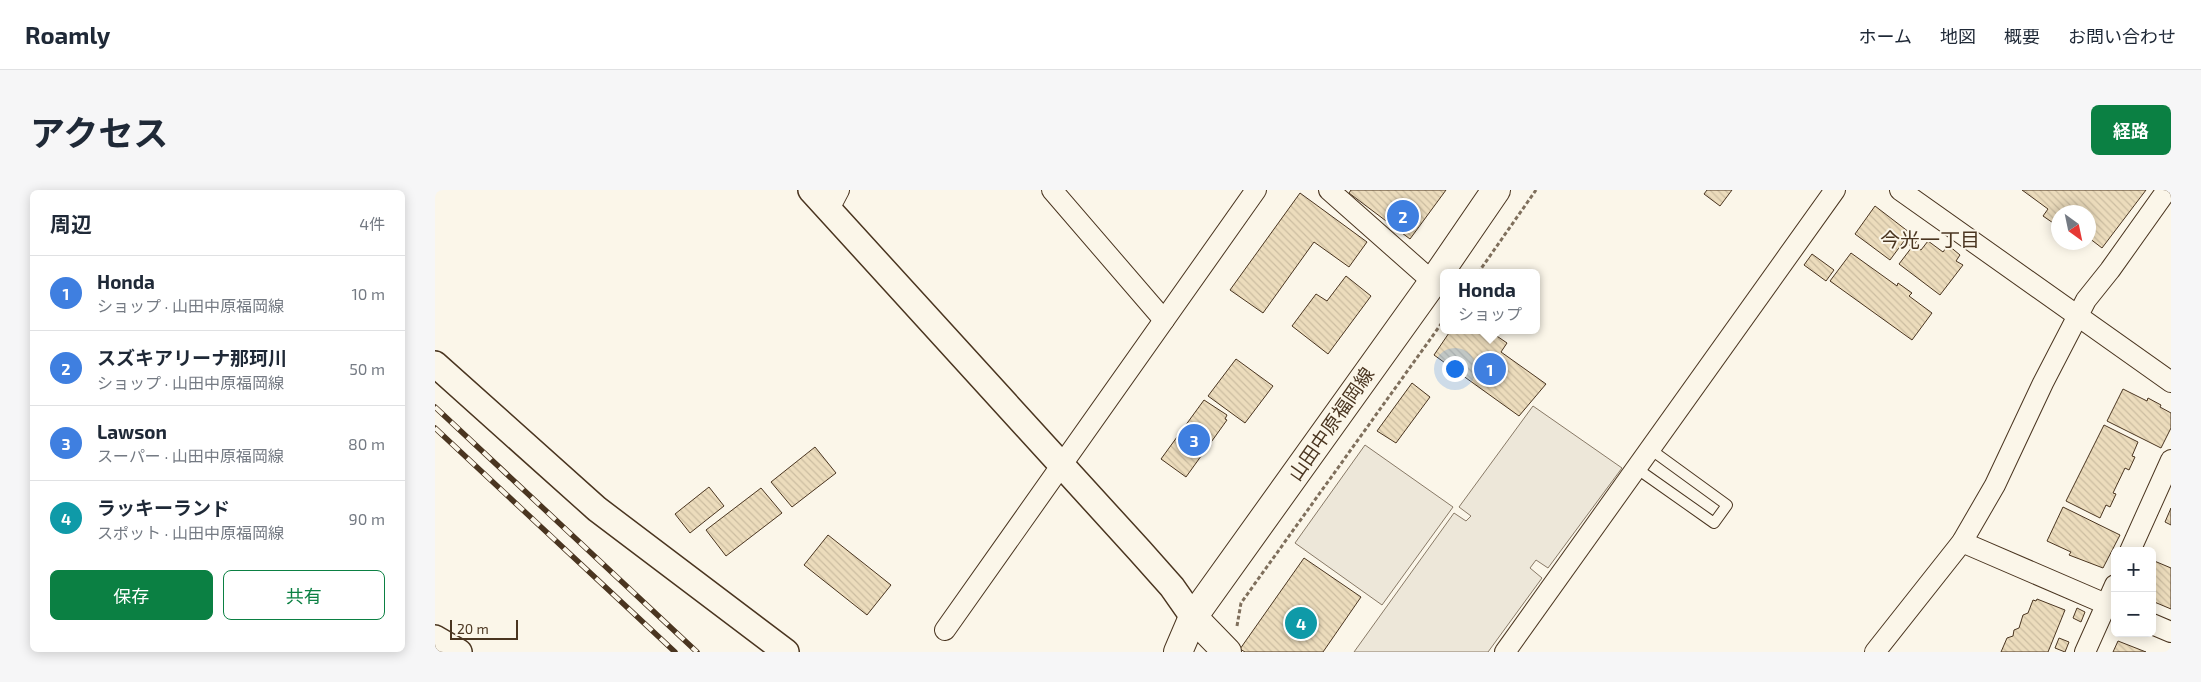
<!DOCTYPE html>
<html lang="ja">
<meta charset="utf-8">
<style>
:root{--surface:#fff;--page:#f6f6f7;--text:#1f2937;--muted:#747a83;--line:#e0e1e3;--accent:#0b8043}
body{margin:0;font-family:"Exo 2","Noto Sans JP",sans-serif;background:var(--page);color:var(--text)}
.controls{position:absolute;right:15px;bottom:15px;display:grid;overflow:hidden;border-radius:8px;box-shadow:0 2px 12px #0003}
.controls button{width:45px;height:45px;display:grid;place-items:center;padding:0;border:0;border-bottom:1px solid var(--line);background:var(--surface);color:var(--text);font:25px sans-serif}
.compass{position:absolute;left:1616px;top:15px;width:45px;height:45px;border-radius:50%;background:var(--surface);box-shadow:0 2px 12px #0003;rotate:147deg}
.scale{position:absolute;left:15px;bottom:12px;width:68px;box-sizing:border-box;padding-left:5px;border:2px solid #4a3520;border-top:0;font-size:14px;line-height:18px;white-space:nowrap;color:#4a3520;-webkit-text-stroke:4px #fbf6e9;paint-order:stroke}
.you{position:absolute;left:1019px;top:178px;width:18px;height:18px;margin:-12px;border:4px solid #fff;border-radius:50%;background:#1a73e8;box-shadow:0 0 0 8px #1a73e833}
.badge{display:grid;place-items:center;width:32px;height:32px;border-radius:50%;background:var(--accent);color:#fff;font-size:16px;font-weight:700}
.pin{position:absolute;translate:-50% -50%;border:2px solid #fff;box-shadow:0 1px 5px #0006}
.popup{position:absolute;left:1005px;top:79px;width:100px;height:65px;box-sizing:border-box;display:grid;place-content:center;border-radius:8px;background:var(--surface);filter:drop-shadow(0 1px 4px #0005);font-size:16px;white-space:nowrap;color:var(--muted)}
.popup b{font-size:19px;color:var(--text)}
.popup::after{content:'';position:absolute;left:50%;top:100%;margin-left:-10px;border:10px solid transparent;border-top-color:var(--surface)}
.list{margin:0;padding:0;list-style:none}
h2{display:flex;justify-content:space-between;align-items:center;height:65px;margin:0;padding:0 20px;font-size:21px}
h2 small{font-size:16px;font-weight:400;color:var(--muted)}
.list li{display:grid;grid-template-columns:32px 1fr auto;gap:15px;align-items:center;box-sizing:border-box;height:75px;padding:0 20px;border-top:1px solid var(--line)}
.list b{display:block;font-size:19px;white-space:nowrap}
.list p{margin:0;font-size:16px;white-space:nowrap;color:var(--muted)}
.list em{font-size:16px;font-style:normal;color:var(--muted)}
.actions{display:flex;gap:10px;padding:15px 20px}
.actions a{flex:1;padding:11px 0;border:1px solid var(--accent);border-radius:8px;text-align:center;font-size:18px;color:var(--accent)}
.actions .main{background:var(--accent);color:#fff}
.map{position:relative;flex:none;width:1736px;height:462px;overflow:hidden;border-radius:8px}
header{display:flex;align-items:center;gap:30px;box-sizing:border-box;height:70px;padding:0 25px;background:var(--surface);border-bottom:1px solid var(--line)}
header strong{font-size:24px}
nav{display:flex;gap:28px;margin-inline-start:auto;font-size:18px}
.intro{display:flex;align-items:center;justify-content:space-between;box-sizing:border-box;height:120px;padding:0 30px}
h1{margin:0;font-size:35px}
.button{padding:12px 22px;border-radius:8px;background:var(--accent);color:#fff;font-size:18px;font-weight:700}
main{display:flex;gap:30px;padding:0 30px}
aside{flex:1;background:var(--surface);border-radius:8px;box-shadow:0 2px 12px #0003}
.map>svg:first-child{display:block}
</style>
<header>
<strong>Roamly</strong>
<nav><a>ホーム</a><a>地図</a><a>概要</a><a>お問い合わせ</a></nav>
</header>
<div class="intro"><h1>アクセス</h1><a class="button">経路</a></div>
<main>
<aside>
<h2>周辺<small>4件</small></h2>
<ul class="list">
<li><span class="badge" style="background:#3f7fe0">1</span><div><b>Honda</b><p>ショップ · 山田中原福岡線</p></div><em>10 m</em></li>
<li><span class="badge" style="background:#3f7fe0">2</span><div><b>スズキアリーナ那珂川</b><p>ショップ · 山田中原福岡線</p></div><em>50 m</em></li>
<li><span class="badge" style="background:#3f7fe0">3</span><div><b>Lawson</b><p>スーパー · 山田中原福岡線</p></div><em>80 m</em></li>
<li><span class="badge" style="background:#0f9aa8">4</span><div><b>ラッキーランド</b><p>スポット · 山田中原福岡線</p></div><em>90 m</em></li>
</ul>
<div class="actions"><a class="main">保存</a><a>共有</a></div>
</aside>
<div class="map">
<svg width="1736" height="462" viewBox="0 0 1736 462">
<defs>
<pattern id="building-back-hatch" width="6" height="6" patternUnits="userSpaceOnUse" patternTransform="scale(1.25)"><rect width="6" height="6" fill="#ecdcbc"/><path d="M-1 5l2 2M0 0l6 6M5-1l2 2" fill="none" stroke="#ccbda1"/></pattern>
</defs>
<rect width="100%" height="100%" fill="#fbf6e9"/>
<!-- parking -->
<g fill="#ede7d9" stroke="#887966">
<path d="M1098,216L1187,278L1113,378L1101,370L1095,378L1107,388L1053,462H919L1019,323L1031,331L1036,326L1024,317Z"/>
<path d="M930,255L1018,317L947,415L860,353Z"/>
</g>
<!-- building -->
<g fill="url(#building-back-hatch)" stroke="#4a3520">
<path d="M916,0H1011L975,49L914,3Z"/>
<path d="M1272,0H1297L1285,16L1269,4Z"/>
<path d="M1587,0H1711L1667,58L1654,48V22H1624V37L1608,26L1613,19Z"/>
<path d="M865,3L932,52L914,77L879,52L828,123L795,100Z"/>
<path d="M1440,16L1483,49L1479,55L1486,60L1493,51L1508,62L1513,55L1525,65L1521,71L1528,75L1505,105L1464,74L1477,57L1469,51L1455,70L1420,44Z"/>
<path d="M1416,63L1462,96L1463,93L1477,103L1474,106L1497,123L1477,150L1395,91Z"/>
<path d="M1377,64L1399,80L1391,91L1369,75Z"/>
<path d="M911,86L936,106L893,164L857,136L881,104L892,111Z"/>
<path d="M1016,140H1053L1072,153L1066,162L1111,194L1084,226L999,165Z"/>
<path d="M801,169L838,196L810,233L773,206Z"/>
<path d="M977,193L995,207L961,253L942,241Z"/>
<path d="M1688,199L1712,211L1713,208L1726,215L1725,217L1736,223V238L1726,258L1672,231Z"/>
<path d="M769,210L792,225L790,229L792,230L751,287L726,269Z"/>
<path d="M1669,235L1703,252L1697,266L1700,267L1694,280L1690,278L1678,303L1681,304L1675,317L1671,315L1665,328L1631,311Z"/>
<path d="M380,257L401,283L357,317L336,292Z"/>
<path d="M274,297L289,316L255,343L240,324Z"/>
<path d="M326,298L347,323L291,366L271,340Z"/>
<path d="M1628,317L1685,345L1668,378L1634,365L1636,362L1612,351Z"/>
<path d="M1736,318V335L1730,332Z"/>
<path d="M393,345L456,395L432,425L369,375Z"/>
<path d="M869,368L926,407L888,462H810L805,459Z"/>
<path d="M1717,370L1736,378V419L1717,411Z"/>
<path d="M1602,409L1630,420L1613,462H1566L1572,448L1578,446L1579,440L1584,438L1588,425L1593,423L1598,410L1601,411Z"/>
<path d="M1642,418L1650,422L1646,432L1638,428Z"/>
<path d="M1624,448L1634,452L1630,462L1620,458Z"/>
<path d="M1683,451L1711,462H1678Z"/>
</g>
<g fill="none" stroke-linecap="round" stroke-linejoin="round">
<defs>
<path id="service" d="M1201,278L1279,333L1292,315L1215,259"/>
<g id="minor">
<path d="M617,0L729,130"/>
<path d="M894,0L998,92"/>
<path d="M1465,0L1736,192"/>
<path d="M394,19L404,0"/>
<path d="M1527,352L1680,418"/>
<path d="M1695,361L1736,270"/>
<path d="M1717,434L1736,442"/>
<path d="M510,440L821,0"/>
<path d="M1070,462L1400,0"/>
<path d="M1440,462L1527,352L1560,295L1608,193L1651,110L1675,80L1732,0"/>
<path d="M1650,462L1680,395"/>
</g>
<g id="tertiary">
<path d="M376,0L705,361L737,397L758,427"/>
<path d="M0,174L162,319L351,462"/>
<path d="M0,448L24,462"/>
</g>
<g id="secondary">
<path d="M758,427L792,462"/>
<path d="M743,462L758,427L998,92L1061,0"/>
</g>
</defs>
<!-- service casing -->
<use href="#service" stroke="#4a3520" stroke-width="12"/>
<!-- minor casing -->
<use href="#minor" stroke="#4a3520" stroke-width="22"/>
<!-- tertiary casing -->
<use href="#tertiary" stroke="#4a3520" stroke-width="28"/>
<!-- secondary casing -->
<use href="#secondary" stroke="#4a3520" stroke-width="30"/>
<!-- path -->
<g stroke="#7f6f5c" stroke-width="3" stroke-dasharray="4 2.5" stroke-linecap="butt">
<path d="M1043,83L1101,0"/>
<path d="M802,436L806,413L1009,130"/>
</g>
<!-- service -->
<use href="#service" stroke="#fbf6e9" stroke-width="10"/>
<!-- minor -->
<use href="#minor" stroke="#fbf6e9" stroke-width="20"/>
<!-- tertiary -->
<use href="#tertiary" stroke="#fbf6e9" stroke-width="25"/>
<!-- secondary -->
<use href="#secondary" stroke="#fbf6e9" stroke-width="28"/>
<defs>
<g id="rail">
<path d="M0,217L262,462"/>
<path d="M0,238L240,462"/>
</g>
</defs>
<!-- rail casing -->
<use href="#rail" stroke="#4a3520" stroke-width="5.5"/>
<!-- rail -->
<use href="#rail" stroke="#fbf6e9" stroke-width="4" stroke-dasharray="11" stroke-linecap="butt"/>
</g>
<g text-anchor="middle" stroke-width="4" stroke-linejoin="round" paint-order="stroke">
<!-- street labels -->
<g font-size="19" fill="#4a3520" stroke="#fbf6e9">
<text transform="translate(896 234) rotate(-55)" y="7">山田中原福岡線</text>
</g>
<!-- neighbourhood labels -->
<g font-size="20" fill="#4a3520" stroke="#fbf6e9">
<text x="1495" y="57">今光一丁目</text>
</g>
</g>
</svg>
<div class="controls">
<button>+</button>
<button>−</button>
</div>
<svg class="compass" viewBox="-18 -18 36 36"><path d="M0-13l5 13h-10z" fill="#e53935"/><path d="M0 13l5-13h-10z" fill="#747a83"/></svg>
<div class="scale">20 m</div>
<div class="you"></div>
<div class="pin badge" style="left:1055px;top:179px;background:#3f7fe0">1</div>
<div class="popup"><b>Honda</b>ショップ</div>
<div class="pin badge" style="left:968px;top:26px;background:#3f7fe0">2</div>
<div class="pin badge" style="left:759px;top:250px;background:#3f7fe0">3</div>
<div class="pin badge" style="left:866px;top:433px;background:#0f9aa8">4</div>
</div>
</main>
